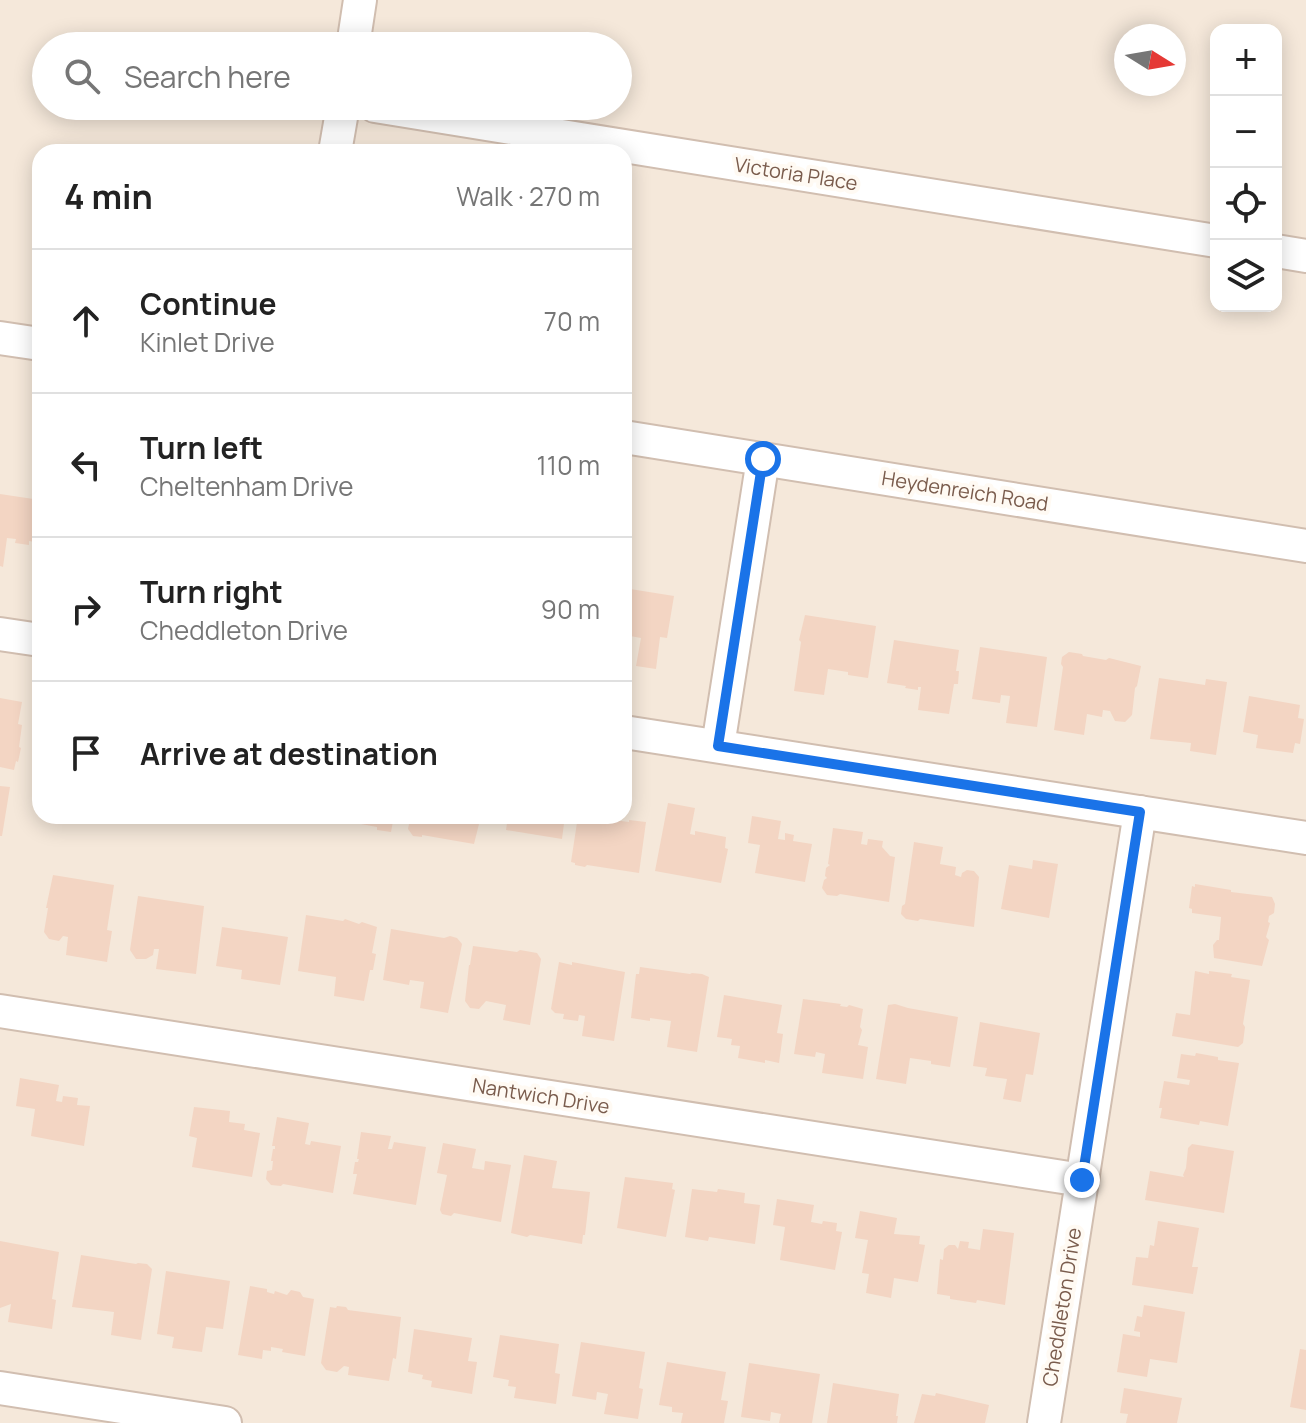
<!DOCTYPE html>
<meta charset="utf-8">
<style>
:root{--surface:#fff;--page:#f6f6f6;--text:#222;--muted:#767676;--line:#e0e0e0}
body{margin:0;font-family:Manrope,sans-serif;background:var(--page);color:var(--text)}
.controls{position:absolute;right:24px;top:24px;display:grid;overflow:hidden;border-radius:16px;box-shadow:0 4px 20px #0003}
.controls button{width:72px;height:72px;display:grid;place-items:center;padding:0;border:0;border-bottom:2px solid var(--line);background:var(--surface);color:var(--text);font:40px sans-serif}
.compass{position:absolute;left:1114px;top:24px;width:72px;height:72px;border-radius:50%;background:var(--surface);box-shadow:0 4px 20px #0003;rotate:101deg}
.stop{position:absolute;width:24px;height:24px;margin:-18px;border:6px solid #1a73e8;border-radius:50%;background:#fff}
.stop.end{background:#1a73e8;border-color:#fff;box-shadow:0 2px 8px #0008}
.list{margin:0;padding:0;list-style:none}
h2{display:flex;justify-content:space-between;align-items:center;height:104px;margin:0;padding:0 32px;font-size:34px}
h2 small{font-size:26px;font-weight:400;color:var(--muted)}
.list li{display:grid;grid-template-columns:52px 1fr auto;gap:24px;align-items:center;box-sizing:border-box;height:144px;padding:0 32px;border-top:2px solid var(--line)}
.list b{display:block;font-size:30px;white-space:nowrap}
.list p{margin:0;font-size:26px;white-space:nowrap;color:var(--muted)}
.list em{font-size:26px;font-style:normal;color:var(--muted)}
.icon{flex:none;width:44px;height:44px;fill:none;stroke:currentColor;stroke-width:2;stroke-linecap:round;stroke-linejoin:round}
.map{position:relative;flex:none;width:1306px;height:1423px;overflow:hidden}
.search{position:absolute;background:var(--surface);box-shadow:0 4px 20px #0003;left:32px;top:32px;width:600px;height:88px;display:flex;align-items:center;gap:20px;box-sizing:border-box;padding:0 28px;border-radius:44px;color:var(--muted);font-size:30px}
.panel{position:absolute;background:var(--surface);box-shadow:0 4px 20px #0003;left:32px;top:144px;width:600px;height:680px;border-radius:24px}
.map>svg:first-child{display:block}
</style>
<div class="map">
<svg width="1306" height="1423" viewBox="0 0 1306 1423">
<rect width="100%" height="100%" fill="#fdf6ec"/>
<!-- residential -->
<path fill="#f5e8da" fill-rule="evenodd" d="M0,0H1306V1423H0ZM1216,30H1276V306H1216ZM1126,36H1174V84H1126ZM46,46H618V106H46ZM40,152H624V816H40Z"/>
<!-- building -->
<g fill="#f3d5c3">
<path d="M0,494L40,500V543L29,541V545L15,543L16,539L7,538L3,567L0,566Z"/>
<path d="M624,588L674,596L667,638L660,637L656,669L636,666L641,638L630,636L631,632L624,630Z"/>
<path d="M805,615L876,626L868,678L848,675V672L828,669L824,695L794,691L801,642L799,640Z"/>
<path d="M894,640L959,650L956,671H959L958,684H954L949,714L918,710L921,687H918V690L905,688L906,686L887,683Z"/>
<path d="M980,647L1047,657L1037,727L1006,723L1010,696L1001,695L1000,703L972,699Z"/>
<path d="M1069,652L1082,654L1083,656L1106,660L1109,658L1141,666L1137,686L1135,688L1132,715L1125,722L1115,721L1110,711L1103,710L1102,717L1087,714L1084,735L1054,730L1063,667L1061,664L1062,657Z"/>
<path d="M1159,678L1205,685L1206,679L1227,682L1216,755L1190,751L1191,743L1150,739Z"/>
<path d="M1249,696L1300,705L1298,718L1304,719L1300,744L1295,743L1293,753L1256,748L1258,735L1243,732Z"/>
<path d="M0,698L22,702L18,724L22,725L19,747L21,748L18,762L16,761L14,770L0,767Z"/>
<path d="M0,786L10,787L2,836H0Z"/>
<path d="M668,803L695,808L690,834L695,835V831L726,837L725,848L728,849L721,883L655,871Z"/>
<path d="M352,816H394L391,832L377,830V827L361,824L362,819L352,818Z"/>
<path d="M413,816H481L474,844L422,835V837L413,836L408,829L410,819Z"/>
<path d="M508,816H565L562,839L506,830Z"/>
<path d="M578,816H607L606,819L629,822V820L646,822L639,873L587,865L585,867L575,865V863L571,862Z"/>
<path d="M752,816L781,821L778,839L785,840V833L794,835L793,841L812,844L805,882L755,873L760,845L748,843Z"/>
<path d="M833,828L863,832L861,844L867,845L868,839L883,841L882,847L890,856L895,857L889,902L840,894L837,896L827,895L822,888L824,880L827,878L825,876L826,868L830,865L828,864Z"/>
<path d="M914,842L943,847L940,864L956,867L955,875L961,877L962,873L967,870L974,871L979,877L974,927L920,919L918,921L906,919L901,914L902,906L905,904Z"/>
<path d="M1033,860L1058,864L1049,918L1001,909L1009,865L1032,869Z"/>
<path d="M53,875L114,885L107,930L112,931L107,962L66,955L68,937L63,936L59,941L49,939L44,932L48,908H46Z"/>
<path d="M1195,884L1231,890V892L1272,897L1275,904L1274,913L1269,916L1268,922L1270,923L1266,937L1269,940L1262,966L1214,958L1213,945L1217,940H1219L1221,917L1192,913V909L1189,908L1192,886L1195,887Z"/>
<path d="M138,896L204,906L196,974L156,969L159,949H154L153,955L146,959H136L130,950Z"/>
<path d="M306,915L343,921L345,919L359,924L362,922L377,927L372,953L376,954L373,970H370L364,1001L334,996L336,977L298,971Z"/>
<path d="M222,927L288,937L280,985L241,979L242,970L216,966Z"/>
<path d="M391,929L444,938L450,936L457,938L462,944L448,1013L420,1008L424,982L410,980L409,985L383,980Z"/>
<path d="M473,946L517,952L520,950L537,953L541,959L530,1025L503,1020L506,1005L486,1001L479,1009L470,1008L465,1001L469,965H470Z"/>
<path d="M559,962L572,965V962L625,972L614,1041L582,1036L585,1016L579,1015L578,1021L563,1019L564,1014L555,1013L551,1009Z"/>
<path d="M640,967L690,974L692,973L702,974L709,977L697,1052L667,1047L671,1021L650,1018V1021L631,1018L636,974H639Z"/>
<path d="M1195,971L1209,974V971L1232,974L1231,977L1250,980L1243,1024L1245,1027L1243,1043L1238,1047L1172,1036L1176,1013L1190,1015Z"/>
<path d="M724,995L782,1005L777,1033L783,1034L779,1063L765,1060V1063L738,1058L740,1046L731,1045L732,1039L717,1037Z"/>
<path d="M803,999L841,1004L840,1006L847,1007L849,1005L863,1009L860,1027L862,1030L858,1045L868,1047L863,1079L822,1073L825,1054L816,1052L815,1057L794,1054Z"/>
<path d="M895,1004L908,1008L958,1017L950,1067L931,1064V1061L910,1058L906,1084L876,1079L888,1005Z"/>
<path d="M980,1022L1040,1033L1033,1075L1026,1074L1021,1102L1003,1099L1007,1079L985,1076L987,1068L973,1066Z"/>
<path d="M1196,1053L1218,1057V1060L1239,1063L1228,1126L1200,1121L1199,1125L1160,1118L1162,1108H1159L1164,1081L1189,1085L1190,1080L1177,1078L1181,1054L1195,1056Z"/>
<path d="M20,1078L59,1085L56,1101L62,1102L63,1096L78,1098L77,1105L90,1106L84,1146L31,1136L35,1109L16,1106Z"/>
<path d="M194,1107L230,1111L229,1122L245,1124L244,1130L260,1133L252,1177L192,1167L197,1138L189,1136Z"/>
<path d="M277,1117L309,1123L305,1144L310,1145L311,1141L341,1146L333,1193L283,1184L281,1186L271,1185L266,1179L267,1171L272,1170L273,1161H271L273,1149H275V1146H272Z"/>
<path d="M361,1132L391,1136L388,1149H392L394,1142L426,1147L416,1205L353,1194L357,1174H353L355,1162H358L359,1159H357Z"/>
<path d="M443,1143L476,1149L472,1168L484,1170L485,1161L511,1165L501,1222L454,1213L451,1216L442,1214L440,1210L447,1175L437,1173Z"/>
<path d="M1192,1144L1234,1151L1224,1213L1145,1200L1150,1171L1184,1177L1183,1175L1186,1168L1188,1148Z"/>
<path d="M524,1155L557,1161L552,1188L590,1192L585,1235H583L582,1244L530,1235L527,1237L511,1233Z"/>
<path d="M625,1177L673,1183L672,1189L675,1190L666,1237L617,1228Z"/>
<path d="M692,1189L717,1192L718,1189L745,1193L744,1203L760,1205L755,1244L709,1237L708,1241L685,1237Z"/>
<path d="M777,1199L814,1205L811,1222L822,1224L823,1221L837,1223L836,1231L842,1232L835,1270L780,1260L785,1227L773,1225Z"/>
<path d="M860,1211L897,1218L894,1234L920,1236L919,1244L925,1245L918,1282L894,1278L891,1298L866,1293L869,1274L862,1273L868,1240L855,1238Z"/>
<path d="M1158,1221L1199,1228L1192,1267H1198L1193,1294L1132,1285L1136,1257L1148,1258L1150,1245L1154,1246Z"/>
<path d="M983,1229L1014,1233L1005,1305L977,1300L976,1303L950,1299V1296L937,1294L940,1259L943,1260L944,1249L949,1245H955L958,1249L960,1241L969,1242L968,1248L980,1250Z"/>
<path d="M0,1241L59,1252L52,1299L56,1300L52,1329L8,1322L11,1304L0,1308Z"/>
<path d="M81,1255L136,1264L138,1263L147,1264L152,1269L141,1340L111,1335L114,1312L72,1307Z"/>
<path d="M166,1271L230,1281L223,1329L206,1327L202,1352L172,1348L174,1337L157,1334Z"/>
<path d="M250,1286L267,1289V1292L274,1294L275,1291L287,1295L291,1290L300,1292L303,1297L314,1299L305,1356L282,1352L283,1349L271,1347V1351L263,1350L262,1359L238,1355Z"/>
<path d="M1144,1305L1185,1312L1177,1363L1150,1359L1147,1377L1117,1372L1123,1334L1140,1337V1332L1134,1331L1137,1316L1142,1317Z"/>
<path d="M337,1306L346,1307L348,1310L401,1317L396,1359L393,1358L389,1381L348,1375L349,1367L344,1366L337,1372L326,1370L321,1363L330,1307L336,1308Z"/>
<path d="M414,1329L472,1338L468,1361L477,1362L472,1394L431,1387L432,1381L422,1379L423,1375L408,1372Z"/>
<path d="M500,1335L559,1344L555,1373L560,1374L556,1404L514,1398L516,1387L508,1386L509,1380L493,1377Z"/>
<path d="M581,1342L645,1352L639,1388L643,1389L638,1419L604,1414L608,1394L597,1392L596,1400L572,1396Z"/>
<path d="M1300,1349L1306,1350V1410L1290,1407Z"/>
<path d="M667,1362L726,1372L721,1400L728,1401L724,1423H681L683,1413L672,1412V1407L659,1405Z"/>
<path d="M749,1363L820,1374L812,1423H779L781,1414L771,1412L770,1421L741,1417Z"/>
<path d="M833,1383L899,1394L896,1416H898L897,1423H827Z"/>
<path d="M1124,1388L1182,1398L1177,1423H1126L1128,1414L1120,1413Z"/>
<path d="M936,1393L989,1405L985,1423H914L922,1394L935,1396Z"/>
</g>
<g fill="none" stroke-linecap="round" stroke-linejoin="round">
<defs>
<g id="minor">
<path d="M353,46L360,0"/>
<path d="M375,106L1216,241"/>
<path d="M335,152L343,106"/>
<path d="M1276,251L1306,256"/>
<path d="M0,338L40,344"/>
<path d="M624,437L1306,546"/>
<path d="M0,634L40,640"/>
<path d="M624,732L1306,838"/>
<path d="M718,746L763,459"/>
<path d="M0,1011L1082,1180"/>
<path d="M0,1388L225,1423"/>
<path d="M1044,1423L1140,812"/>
</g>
</defs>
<!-- minor casing -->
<use href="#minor" stroke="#d1beb0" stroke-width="36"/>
<!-- minor -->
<use href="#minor" stroke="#fff" stroke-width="32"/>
</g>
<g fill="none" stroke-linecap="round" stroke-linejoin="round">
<!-- route -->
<path stroke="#1a73e8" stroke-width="10" d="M763,459L718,746L1140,812L1082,1180"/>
</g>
<g text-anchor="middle" stroke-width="8" stroke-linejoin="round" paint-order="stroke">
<!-- street labels -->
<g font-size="20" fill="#7a5c4d" stroke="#fffaf3">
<text transform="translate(796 174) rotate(9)" y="7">Victoria Place</text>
<text transform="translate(965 491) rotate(9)" y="7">Heydenreich Road</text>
<text transform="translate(541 1096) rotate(9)" y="7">Nantwich Drive</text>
<text transform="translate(1062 1307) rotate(-81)" y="7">Cheddleton Drive</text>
</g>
</g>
</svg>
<div class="controls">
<button>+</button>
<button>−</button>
<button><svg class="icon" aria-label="locate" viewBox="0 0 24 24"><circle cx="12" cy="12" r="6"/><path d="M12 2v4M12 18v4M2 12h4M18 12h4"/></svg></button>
<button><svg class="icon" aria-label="layers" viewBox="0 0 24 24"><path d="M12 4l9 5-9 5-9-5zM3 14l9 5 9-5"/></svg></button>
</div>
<svg class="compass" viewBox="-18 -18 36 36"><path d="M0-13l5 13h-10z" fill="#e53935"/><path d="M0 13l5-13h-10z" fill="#767676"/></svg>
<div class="stop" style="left:763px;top:459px"></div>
<div class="stop end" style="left:1082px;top:1180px"></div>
<div class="search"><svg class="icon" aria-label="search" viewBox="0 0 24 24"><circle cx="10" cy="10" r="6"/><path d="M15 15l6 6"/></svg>Search here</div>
<section class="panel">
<h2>4 min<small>Walk · 270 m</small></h2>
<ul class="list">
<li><svg class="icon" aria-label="ahead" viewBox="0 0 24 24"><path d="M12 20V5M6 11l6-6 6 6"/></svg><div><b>Continue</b><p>Kinlet Drive</p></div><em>70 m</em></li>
<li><svg class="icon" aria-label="left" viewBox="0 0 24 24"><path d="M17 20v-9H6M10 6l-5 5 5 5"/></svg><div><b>Turn left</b><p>Cheltenham Drive</p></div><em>110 m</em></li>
<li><svg class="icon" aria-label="right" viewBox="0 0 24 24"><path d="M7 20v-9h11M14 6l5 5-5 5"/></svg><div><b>Turn right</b><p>Cheddleton Drive</p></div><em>90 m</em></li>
<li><svg class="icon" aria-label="arrive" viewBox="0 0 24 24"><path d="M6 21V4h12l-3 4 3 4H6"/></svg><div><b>Arrive at destination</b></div></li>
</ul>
</section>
</div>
